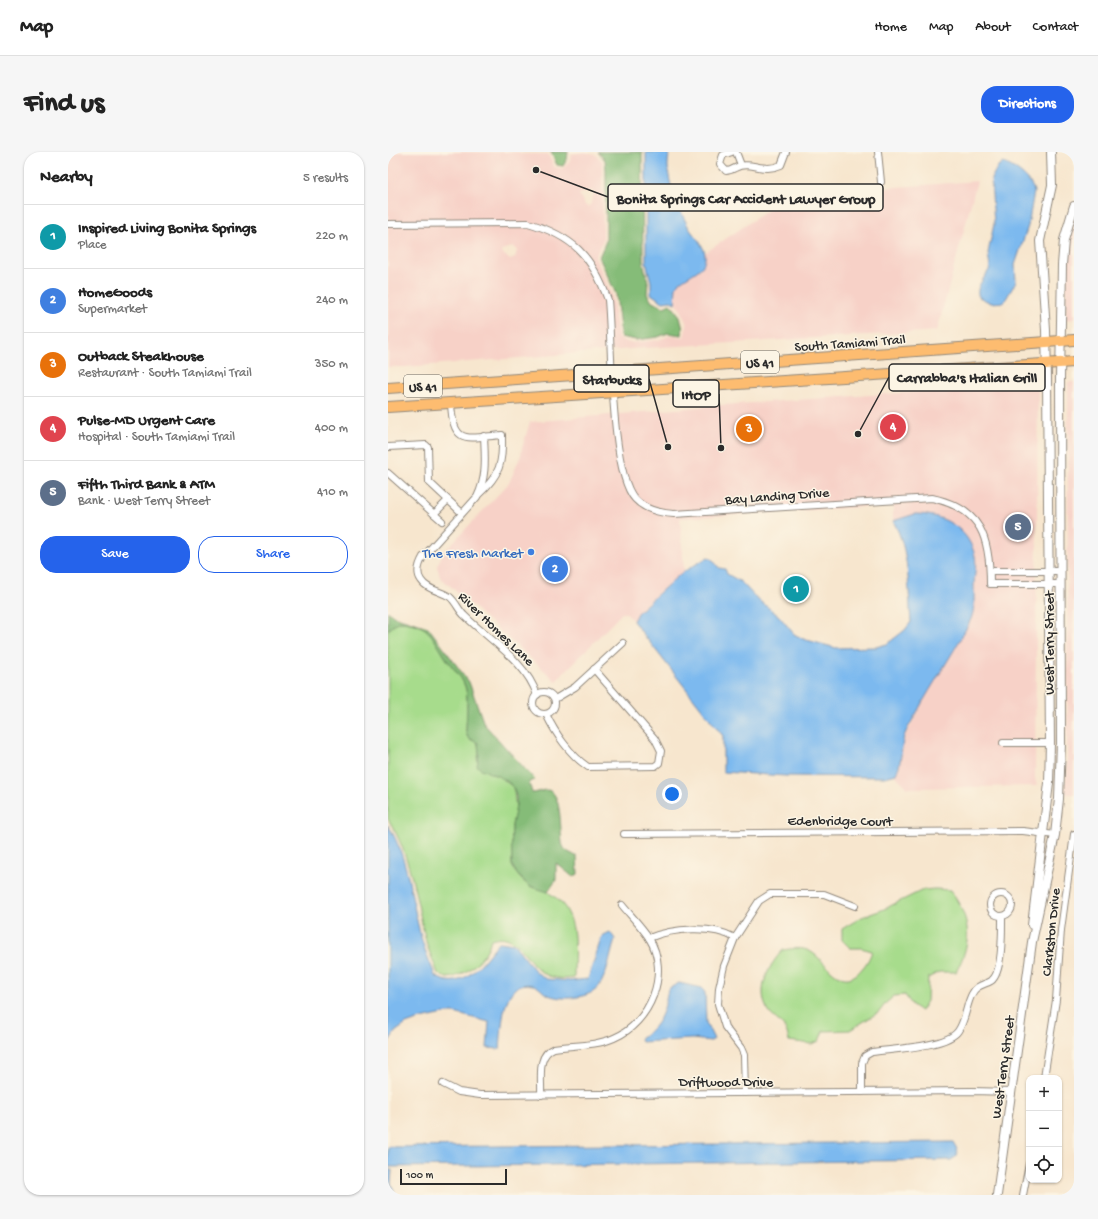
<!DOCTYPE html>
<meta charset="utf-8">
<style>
:root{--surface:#fff;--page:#f6f6f6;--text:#222;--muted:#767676;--line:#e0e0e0;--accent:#2563eb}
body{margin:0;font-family:"Gochi Hand",sans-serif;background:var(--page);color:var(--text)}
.controls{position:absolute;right:12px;bottom:12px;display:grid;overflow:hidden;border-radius:8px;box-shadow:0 1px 3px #0004}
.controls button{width:36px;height:36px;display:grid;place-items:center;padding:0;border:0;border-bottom:1px solid var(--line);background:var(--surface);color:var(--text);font:20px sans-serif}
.scale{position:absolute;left:12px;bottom:10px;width:107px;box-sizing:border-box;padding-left:4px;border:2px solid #2b2b2b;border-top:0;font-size:11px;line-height:14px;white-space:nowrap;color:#2b2b2b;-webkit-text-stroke:3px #fcf5e5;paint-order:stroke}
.you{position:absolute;left:284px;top:642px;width:14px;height:14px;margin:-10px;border:3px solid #fff;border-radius:50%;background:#1a73e8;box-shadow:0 0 0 6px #1a73e833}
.badge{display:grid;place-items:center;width:26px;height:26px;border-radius:50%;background:var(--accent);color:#fff;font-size:13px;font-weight:700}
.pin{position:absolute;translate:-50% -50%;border:2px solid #fff;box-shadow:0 1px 4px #0006}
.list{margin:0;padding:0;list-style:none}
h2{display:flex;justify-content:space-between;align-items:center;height:52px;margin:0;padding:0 16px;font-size:17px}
h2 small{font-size:13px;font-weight:400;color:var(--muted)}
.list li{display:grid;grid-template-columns:26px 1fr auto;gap:12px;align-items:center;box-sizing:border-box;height:64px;padding:0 16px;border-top:1px solid var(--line)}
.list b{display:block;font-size:15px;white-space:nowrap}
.list p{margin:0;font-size:13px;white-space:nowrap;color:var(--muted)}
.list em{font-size:13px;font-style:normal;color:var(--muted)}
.actions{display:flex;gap:8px;padding:12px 16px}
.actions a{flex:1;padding:9px 0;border:1px solid var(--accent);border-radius:16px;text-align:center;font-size:14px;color:var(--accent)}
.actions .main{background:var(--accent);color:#fff}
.icon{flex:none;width:22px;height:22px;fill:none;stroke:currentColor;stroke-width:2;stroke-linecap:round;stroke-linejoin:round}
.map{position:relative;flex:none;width:686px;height:1043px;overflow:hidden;border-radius:16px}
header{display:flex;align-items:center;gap:24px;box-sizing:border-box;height:56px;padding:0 20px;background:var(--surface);border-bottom:1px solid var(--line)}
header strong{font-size:19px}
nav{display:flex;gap:22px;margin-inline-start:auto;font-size:14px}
.intro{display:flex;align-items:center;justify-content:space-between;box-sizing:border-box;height:96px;padding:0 24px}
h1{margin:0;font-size:28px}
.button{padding:10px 18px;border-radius:16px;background:var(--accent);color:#fff;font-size:14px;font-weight:700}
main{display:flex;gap:24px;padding:0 24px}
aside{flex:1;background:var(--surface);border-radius:16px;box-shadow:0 1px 3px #0004}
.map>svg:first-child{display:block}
</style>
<header>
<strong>Map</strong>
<nav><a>Home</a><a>Map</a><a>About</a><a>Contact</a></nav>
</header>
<div class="intro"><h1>Find us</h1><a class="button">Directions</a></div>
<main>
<aside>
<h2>Nearby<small>5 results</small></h2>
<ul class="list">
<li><span class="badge" style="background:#0f9aa8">1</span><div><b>Inspired Living Bonita Springs</b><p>Place</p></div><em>220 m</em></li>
<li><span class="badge" style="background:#3f7fe0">2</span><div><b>HomeGoods</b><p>Supermarket</p></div><em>240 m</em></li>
<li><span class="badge" style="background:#e8710a">3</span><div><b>Outback Steakhouse</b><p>Restaurant · South Tamiami Trail</p></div><em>350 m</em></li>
<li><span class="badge" style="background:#e0444e">4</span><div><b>Pulse-MD Urgent Care</b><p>Hospital · South Tamiami Trail</p></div><em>400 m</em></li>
<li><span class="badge" style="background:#5c6f8a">5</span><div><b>Fifth Third Bank &amp; ATM</b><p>Bank · West Terry Street</p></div><em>410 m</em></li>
</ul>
<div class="actions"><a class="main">Save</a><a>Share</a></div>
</aside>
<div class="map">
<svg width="686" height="1043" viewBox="0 0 686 1043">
<rect width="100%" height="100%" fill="#fcf5e5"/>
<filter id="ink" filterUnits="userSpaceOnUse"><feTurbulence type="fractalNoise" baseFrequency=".025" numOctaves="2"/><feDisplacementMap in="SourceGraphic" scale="8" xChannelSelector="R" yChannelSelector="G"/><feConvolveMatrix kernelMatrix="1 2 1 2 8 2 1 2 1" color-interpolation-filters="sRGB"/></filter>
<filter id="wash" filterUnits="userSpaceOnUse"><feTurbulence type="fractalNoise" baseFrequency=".012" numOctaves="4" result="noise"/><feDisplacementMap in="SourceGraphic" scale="16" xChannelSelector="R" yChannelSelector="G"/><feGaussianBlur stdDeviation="0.9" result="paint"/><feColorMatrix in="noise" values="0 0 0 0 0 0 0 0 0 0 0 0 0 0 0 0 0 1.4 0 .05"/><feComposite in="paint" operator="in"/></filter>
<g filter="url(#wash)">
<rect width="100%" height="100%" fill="#f7e6ce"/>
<!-- built -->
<g fill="#f7d1c7" fill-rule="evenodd">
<path d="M0,0H131L134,2H160L166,15L174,17L182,9L183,2L196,0L207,2L214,9V19L215,88L207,105L224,143L230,186L241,191L271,188L280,184L296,185L299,173L293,158L287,151L288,134L297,125L313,117L317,101L402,43L589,29L549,179L256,196L17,215H0ZM204,38L206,42L203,53L200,55L197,53L191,42ZM125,95L129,98L127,106L122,108L113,100L116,97Z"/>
<path d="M686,68V167L678,168L679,97Z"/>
<path d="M680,230H686V642H679L676,638L679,621Z"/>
<path d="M650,232L647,626L649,634L520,636L506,622L511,617L517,584L549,524L559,511L578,476L586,454L587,403L577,383L555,366L527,362L505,369V353L292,366L296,420L279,433L253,456L245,469L239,461H234L168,529L52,425L49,414L55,401L121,331L133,303L134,296L142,270L334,253Z"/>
</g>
<!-- green -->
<g fill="#a7dc8c" stroke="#69845c">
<path d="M10,470C42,471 43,483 58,506C64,516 73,523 77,534C81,544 78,568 78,580L80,586L90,591L91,602L89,608L104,622L110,624L124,634L126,639L128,657L124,673V713C127,722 137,733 147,736C149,737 151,736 154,736C157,737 161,741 164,743C192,761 186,796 186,826C178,827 169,827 161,824C138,816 133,777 103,787C99,806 79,824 59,826L50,822C47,812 42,803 39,793C28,750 24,705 0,667V478Z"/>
<path d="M547,737L562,738C583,767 585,788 568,820H551L540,826L539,849L533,859L524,853L517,843L506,844L498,851L491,860L462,878L435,879L431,889L424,892L401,889C400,885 399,878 396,875C392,869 385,866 381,860C367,839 380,814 395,798C402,797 411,795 419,798C435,803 449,838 469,822C476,815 481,809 484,799L473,796H462L454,788V777L474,765L494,758L535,738Z"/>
</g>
<!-- forest -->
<g fill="#85bc78" stroke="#587452">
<path d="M163,0H180L179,7L175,14L169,13Z"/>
<path d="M210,0H254L255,110L260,130L259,142L264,150L276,155L282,152C291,161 296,170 294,183L280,181L270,185L248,188L233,185L228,142L211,105L218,89V18L217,8Z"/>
<path d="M0,459L5,464L40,475L81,530L96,572L147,628L141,630L144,641C149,641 154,638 159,638C176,639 171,686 175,694C177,700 184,701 189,705L190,722L185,725L168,711V728L160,740L141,734L129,722L124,713C124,700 123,688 124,675C125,663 133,646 124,634C115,623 99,622 89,614L91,602L90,591L80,586L78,580C78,568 81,544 77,534C73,523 64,516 58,506C43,484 42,470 10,470L0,478Z"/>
</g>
<!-- water -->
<g fill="#7cb9ef" stroke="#54728d">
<path d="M258,0H282C274,22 291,57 301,76C308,87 321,97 316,111C314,119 294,126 288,134L287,151L283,149L275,150L263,142V130L258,110Z"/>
<path d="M615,11C626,14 645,29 646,40L640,74L627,113L628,130L616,150L603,151L591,145C586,135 598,125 602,116L600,101L606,72L603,27L610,14Z"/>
<path d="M527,362C554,362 580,375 587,404C589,413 586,424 586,434C586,445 587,457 583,467C567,500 545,530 528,562C524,569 516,581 515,589C513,600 513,612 508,622L497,625L398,624L335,620V584L245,469L249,461L292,422L320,405L325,408L331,416L337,417L339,422L353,430L369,447L391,464L406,482L415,487L448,496L488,495L499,492L517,478L523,470C520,437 522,398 505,369Z"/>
<path d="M0,673C23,710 23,755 36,795C39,805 44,814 47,824C51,826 55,829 59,829C81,833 99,804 111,790L126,792L148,820L158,827L182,829L200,827L214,784L222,780L227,787C223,801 220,818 213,831C209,839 202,842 194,844C183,847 168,847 158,842C154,839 150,834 145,833C113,825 114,878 112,897L99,896L101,870L66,861H60L29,868L18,872L7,880L0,891Z"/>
<path d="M291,831L314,836L317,841L318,871L326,887L323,889L304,887L253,890L252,887C272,873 276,862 280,837Z"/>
<path d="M565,990L569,997V1004L563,1008L0,1015V995Z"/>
<path d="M0,1018H4L3,1031L8,1043H0Z"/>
</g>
</g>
<g filter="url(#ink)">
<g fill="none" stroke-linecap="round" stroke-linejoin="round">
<defs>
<g id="minor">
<path d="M344,0L335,3L332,12L338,19C344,19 347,15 352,14C365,10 376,21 393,13L398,0"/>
<path d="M348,0L353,13"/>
<path d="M490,0L493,30"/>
<path d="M0,72L140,71C185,84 204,104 220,148C224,189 222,320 247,347C257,358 271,361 286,362L544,346C594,357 602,386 602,432H672"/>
<path d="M63,251C65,294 78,286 114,283C115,311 112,323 91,342"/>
<path d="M96,284C97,306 99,325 89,345L35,405C31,412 28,421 33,428C39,438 53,439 62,445C68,450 71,459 77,464C102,489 138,509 149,543"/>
<path d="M0,295L38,293L40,295L41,330L74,361"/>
<path d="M0,321L54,369"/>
<path d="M46,362L60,348"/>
<path d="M602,419H672"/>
<circle cx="156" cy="551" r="11"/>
<path d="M167,547L187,535L235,491"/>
<path d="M158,562C167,581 182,603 200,615L267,614L271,611L273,599L267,587L206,517"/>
<path d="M615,591H662"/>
<path d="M236,682L635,679L667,683"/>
<circle cx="613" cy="753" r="11"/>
<path d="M261,786C285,776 324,773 347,786"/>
<path d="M656,926L668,848L673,778L686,682"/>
<path d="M55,932L71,940L92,943L584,939L623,940"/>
<path d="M474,940V911L477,904L484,900C504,897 559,895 570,879C578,868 578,853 584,842C588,833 596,833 603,829C615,821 614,777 614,764"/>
<path d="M357,941L356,903L353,896L337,875L330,852L331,836L336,814L347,786L371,749L382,742H436L467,754"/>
<path d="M153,943C154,927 148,903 166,896C186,893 208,894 226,886C262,871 283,821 261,786C254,775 243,764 234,753"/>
<path d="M635,1043L641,1012"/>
</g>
<g id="tertiary">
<path d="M644,773L661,631L662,591L659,227L658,178L652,89L664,33L663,0"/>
<path d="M609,1043L644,790L667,683L671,647L673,591L672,227L674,113L676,88L686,54"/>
</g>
<g id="primary">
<path d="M0,236L686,188"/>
<path d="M0,255L686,210"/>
</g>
</defs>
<!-- minor casing -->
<use href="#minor" stroke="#91887c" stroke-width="8"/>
<!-- tertiary casing -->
<use href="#tertiary" stroke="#91887c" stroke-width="10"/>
<!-- primary casing -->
<use href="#primary" stroke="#91887c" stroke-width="12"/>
<!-- minor -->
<use href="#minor" stroke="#fff" stroke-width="6"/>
<!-- tertiary -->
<use href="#tertiary" stroke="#fff" stroke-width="8"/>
<!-- primary -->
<use href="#primary" stroke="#fdbc6f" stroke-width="10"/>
</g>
</g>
<!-- markers -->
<circle fill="#3f7fe0" stroke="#fcf5e5" stroke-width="1.5" cx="143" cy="400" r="4"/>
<g text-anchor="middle" stroke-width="3" stroke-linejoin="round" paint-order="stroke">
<!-- shield labels -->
<g fill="#fcf5e5" stroke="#6a6863" stroke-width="1">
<rect x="353" y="199" width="38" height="22" rx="3"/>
<rect x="16" y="223" width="38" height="22" rx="3"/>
</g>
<g font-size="13" font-weight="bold" fill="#2b2b2b">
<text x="372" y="215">US 41</text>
<text x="35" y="239">US 41</text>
</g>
<!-- street labels -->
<g font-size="14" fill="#2b2b2b" stroke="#fcf5e5">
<text transform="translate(462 190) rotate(-4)" y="5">South Tamiami Trail</text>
<text transform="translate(389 343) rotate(-4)" y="5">Bay Landing Drive</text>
<text transform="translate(109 476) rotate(44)" y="5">River Homes Lane</text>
<text transform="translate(660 491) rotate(-90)" y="5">West Terry Street</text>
<text x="452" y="673">Edenbridge Court</text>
<text transform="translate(662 780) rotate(-84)" y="5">Clarkston Drive</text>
<text transform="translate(614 915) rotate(-82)" y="5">West Terry Street</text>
<text x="338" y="934">Driftwood Drive</text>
</g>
<!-- shop labels -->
<g font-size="14" fill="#366cbe" stroke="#fcf5e5" text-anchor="end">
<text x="135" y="405">The Fresh Market</text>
</g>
</g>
<!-- callouts -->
<path fill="none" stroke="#2b2b2b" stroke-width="1.5" d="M148 18L220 45M470 282L501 225M280 295L261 227M333 296L331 242"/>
<g fill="#2b2b2b" stroke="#fcf5e5" stroke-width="1.5">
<circle cx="148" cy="18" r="4"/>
<circle cx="470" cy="282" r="4"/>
<circle cx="280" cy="295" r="4"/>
<circle cx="333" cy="296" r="4"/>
</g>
<g fill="#fcf5e5" stroke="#2b2b2b" stroke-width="1.5">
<rect x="220" y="32" width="275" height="27" rx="4"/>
<rect x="501" y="212" width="156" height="27" rx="4"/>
<rect x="186" y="213" width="75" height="27" rx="4"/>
<rect x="285" y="228" width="46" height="27" rx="4"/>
</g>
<g font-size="15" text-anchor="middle" font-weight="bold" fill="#2b2b2b">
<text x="358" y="51">Bonita Springs Car Accident Lawyer Group</text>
<text x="579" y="230">Carrabba's Italian Grill</text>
<text x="224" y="232">Starbucks</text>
<text x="308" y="247">IHOP</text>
</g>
</svg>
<div class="controls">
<button>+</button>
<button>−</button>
<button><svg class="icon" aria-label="locate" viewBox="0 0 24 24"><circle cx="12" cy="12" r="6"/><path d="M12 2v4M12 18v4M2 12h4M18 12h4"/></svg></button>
</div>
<div class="scale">100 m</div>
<div class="you"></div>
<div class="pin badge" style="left:408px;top:437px;background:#0f9aa8">1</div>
<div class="pin badge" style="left:167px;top:417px;background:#3f7fe0">2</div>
<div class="pin badge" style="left:361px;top:277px;background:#e8710a">3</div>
<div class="pin badge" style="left:505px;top:275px;background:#e0444e">4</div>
<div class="pin badge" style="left:630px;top:375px;background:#5c6f8a">5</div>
</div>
</main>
